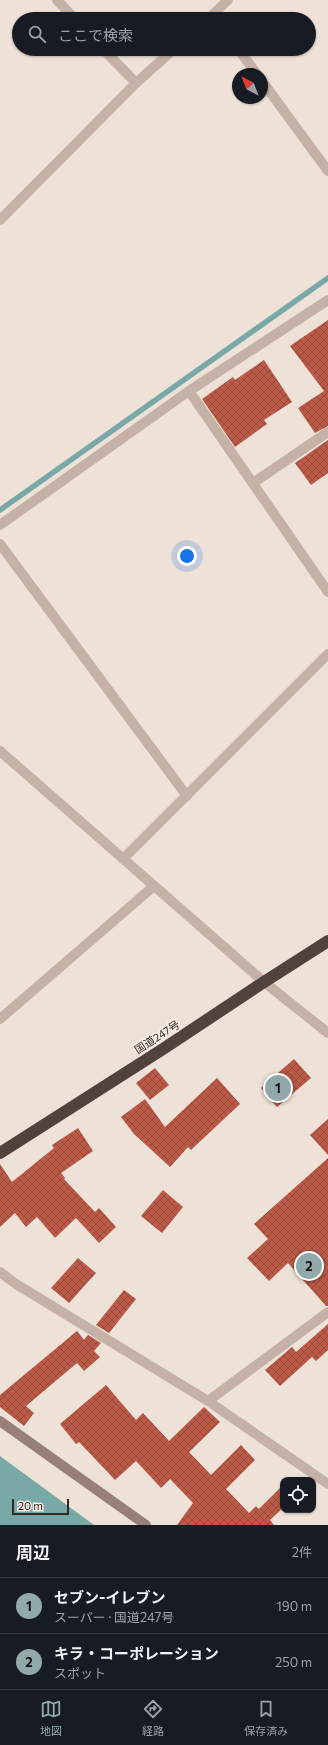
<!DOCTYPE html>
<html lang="ja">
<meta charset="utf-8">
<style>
:root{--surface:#171b24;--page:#242831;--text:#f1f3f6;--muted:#9ea1a6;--line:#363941;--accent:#92a9aa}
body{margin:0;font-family:Commissioner,"Noto Sans JP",sans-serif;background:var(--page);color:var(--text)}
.controls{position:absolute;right:12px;bottom:12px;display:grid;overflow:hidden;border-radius:8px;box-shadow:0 1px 3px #0004}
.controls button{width:36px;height:36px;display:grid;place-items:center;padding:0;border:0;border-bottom:1px solid var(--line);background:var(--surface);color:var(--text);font:20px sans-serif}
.compass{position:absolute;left:232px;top:68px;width:36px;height:36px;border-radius:50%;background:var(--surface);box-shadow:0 1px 3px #0004;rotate:318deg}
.scale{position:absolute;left:12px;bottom:10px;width:57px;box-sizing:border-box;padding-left:4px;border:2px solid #322826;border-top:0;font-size:11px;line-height:14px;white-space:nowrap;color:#322826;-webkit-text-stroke:3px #f7ece4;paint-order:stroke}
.you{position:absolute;left:187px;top:556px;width:14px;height:14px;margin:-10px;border:3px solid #fff;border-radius:50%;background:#1a73e8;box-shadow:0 0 0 6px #1a73e833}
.badge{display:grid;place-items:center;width:26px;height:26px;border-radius:50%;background:var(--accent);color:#111;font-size:13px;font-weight:700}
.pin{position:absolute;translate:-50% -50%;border:2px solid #fff;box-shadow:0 1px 4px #0006}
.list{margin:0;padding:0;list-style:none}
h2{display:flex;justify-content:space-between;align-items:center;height:52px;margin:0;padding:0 16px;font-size:17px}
h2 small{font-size:13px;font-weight:400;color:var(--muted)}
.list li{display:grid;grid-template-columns:26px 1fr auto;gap:12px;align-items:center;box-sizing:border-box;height:56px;padding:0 16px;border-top:1px solid var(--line)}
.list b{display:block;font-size:15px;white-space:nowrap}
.list p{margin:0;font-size:13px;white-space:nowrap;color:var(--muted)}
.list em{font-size:13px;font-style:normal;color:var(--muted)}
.icon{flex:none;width:22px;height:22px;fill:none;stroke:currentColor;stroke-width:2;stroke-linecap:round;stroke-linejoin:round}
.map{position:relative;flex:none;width:328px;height:1525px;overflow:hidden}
.search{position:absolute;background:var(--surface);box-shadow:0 1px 3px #0004;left:12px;right:12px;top:12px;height:44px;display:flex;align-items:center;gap:10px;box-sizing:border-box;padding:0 14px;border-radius:22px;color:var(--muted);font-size:15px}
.sheet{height:164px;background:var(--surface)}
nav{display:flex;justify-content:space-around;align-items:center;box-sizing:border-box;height:56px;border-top:1px solid var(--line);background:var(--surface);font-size:11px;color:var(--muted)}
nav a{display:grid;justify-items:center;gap:2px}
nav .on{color:var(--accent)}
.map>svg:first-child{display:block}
</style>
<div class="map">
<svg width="328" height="1525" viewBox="0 0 328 1525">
<defs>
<pattern id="building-cross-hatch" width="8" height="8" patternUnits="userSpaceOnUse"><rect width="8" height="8" fill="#bc5a48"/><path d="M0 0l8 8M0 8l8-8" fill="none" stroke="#994a3c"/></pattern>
</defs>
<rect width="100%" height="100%" fill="#eee2d8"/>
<!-- water -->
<path fill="#79a9a7" d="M0,1456L94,1525H0Z"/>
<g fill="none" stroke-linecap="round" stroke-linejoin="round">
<!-- stream -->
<path stroke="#79a9a7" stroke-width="5.5" d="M0,510L328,278"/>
</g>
<!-- building -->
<g fill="url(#building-cross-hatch)">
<path d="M328,320V426L315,433L298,408L324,391L290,346Z"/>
<path d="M264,360L292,402L264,420L267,424L235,447L202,399L233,377L235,380Z"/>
<path d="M328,440V473L311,485L295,463Z"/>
<path d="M294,1059L311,1078L277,1107L261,1088Z"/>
<path d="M155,1068L169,1085L150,1100L136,1083Z"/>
<path d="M217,1078L240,1104L191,1150L188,1147L170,1167L134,1134L121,1117L145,1099L165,1127Z"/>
<path d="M328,1119V1155L310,1135Z"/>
<path d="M78,1128L93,1151L61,1173L65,1178L64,1179L95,1212L99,1208L116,1227L99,1243L76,1218L55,1238L37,1217L26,1227L15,1213L0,1227V1164L12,1182L54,1148L52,1145Z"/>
<path d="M328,1158V1306H326L288,1263L269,1281L247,1258L268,1239L254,1224Z"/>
<path d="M163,1190L183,1207L162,1233L141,1216Z"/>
<path d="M78,1258L96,1273L69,1303L51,1288Z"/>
<path d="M124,1290L136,1299L109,1333L96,1325Z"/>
<path d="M328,1324V1350L316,1361L312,1357L280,1386L265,1370L292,1347L296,1352Z"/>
<path d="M77,1331L84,1340L88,1335L101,1343L94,1351L100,1357L84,1371L77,1363L26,1406L34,1413L24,1426L0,1407V1395Z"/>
<path d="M106,1385L136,1420L143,1413L169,1441L204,1407L220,1422L189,1452L211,1475L241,1445L255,1460L226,1489L249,1513L256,1506L259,1509L283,1485V1508L270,1520L274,1525H177L193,1503L170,1479L161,1488L136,1461L115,1480L79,1442L76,1444L60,1424Z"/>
</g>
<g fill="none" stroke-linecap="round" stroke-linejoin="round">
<!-- street -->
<g stroke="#c5b1a5" stroke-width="10">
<path d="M57,0L75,19"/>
<path d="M208,19L228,0"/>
<path d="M103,49L136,83"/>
<path d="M238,49L257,74"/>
<path d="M262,81L328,171"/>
<path d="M0,220L136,83L174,49"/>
<path d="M189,391L328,592"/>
<path d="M253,483L328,432"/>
<path d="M0,525L189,391L328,300"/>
<path d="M0,544L187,796"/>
<path d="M0,751L264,982L328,1033"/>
<path d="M123,859L328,654"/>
<path d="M0,1019L154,886"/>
<path d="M0,1272L16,1284L208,1401L328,1484"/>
<path d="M208,1401L328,1312"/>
</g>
<!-- secondary -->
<path stroke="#988077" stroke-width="10" d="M0,1421L146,1525"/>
<!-- highway -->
<path stroke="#52423d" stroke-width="12" d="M0,1153L163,1049L264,982L328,941"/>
</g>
<g text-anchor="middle" stroke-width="4" stroke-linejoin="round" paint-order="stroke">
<!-- street labels -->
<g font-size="11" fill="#322826" stroke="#f7ece4">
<text transform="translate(157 1037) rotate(-33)" y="4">国道247号</text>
</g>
</g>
</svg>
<div class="controls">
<button><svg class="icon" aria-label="locate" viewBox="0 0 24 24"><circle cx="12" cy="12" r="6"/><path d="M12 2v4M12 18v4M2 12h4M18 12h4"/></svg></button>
</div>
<svg class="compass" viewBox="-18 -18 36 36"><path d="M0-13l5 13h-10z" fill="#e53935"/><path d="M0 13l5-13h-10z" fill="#9ea1a6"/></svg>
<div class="scale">20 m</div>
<div class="you"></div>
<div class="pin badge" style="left:278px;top:1088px">1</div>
<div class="pin badge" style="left:309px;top:1266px">2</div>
<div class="search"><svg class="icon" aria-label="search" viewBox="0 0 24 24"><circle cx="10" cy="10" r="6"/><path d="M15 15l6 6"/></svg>ここで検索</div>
</div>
<section class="sheet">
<h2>周辺<small>2件</small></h2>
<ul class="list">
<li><span class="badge">1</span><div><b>セブン-イレブン</b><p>スーパー · 国道247号</p></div><em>190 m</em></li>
<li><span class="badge">2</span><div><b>キラ・コーポレーション</b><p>スポット</p></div><em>250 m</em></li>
</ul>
</section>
<nav>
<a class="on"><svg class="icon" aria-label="map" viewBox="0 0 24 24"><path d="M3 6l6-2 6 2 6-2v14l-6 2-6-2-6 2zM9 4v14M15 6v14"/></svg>地図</a>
<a><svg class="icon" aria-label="directions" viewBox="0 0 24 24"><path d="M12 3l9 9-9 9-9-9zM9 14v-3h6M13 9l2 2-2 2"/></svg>経路</a>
<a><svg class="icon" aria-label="saved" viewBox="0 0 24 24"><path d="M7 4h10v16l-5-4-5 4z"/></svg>保存済み</a>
</nav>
